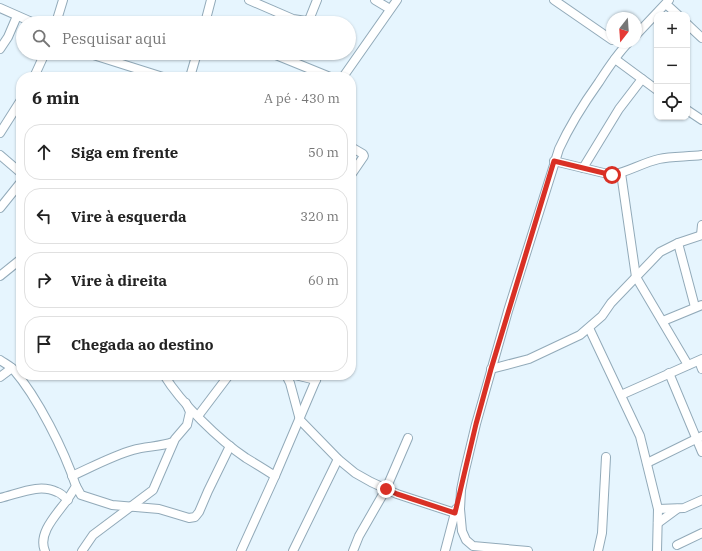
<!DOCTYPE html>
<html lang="pt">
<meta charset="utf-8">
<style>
:root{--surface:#fff;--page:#f2f2f2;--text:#222;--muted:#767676;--line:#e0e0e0}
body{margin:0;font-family:"IBM Plex Serif",serif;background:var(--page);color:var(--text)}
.controls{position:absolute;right:12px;top:12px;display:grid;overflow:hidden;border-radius:8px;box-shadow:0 1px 3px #0004}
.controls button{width:36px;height:36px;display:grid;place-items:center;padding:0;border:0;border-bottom:1px solid var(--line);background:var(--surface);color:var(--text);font:20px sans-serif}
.compass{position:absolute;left:606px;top:12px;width:36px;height:36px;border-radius:50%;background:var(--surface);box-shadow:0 1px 3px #0004;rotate:197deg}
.stop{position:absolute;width:12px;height:12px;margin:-9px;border:3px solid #d93025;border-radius:50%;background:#fff}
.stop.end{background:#d93025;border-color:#fff;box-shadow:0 1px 4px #0008}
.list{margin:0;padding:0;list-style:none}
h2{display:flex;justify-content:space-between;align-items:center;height:52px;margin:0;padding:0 16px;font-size:17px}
h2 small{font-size:13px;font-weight:400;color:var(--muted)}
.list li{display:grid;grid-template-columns:26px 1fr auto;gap:12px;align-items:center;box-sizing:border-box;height:56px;margin:0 8px 8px;padding:0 8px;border:1px solid var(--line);border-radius:16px}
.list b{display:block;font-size:15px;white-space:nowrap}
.list em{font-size:13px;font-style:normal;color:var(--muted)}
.icon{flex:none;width:22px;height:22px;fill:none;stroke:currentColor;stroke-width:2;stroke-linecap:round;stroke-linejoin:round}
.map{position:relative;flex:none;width:702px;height:551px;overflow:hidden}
.search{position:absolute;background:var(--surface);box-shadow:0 1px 3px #0004;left:16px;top:16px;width:340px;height:44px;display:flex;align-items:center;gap:10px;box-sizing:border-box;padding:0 14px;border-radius:22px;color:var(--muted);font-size:15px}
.panel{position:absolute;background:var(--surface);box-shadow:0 1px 3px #0004;left:16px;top:72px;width:340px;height:308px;border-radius:16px}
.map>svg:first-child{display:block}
</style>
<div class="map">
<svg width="702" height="551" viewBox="0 0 702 551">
<rect width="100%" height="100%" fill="#e6f5fe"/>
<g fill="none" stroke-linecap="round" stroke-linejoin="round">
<defs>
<g id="minor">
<path d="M249,0L293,19L306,21L309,20L317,0"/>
<path d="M375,0L390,9"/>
<path d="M554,0L612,40"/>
<path d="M666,4L678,15"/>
<path d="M0,8L34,23"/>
<path d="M56,23L63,0"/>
<path d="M205,23L211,0"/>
<path d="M687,24L702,38"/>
<path d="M636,35L669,0"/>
<path d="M0,49L8,37L17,16"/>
<path d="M87,53L163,77"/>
<path d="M271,53L330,77"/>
<path d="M615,59L657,90"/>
<path d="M34,77L45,53"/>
<path d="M190,77L197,53"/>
<path d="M343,77L397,0"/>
<path d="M687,110L702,120"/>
<path d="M0,133L21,100"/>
<path d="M351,147L363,154L364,156L351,175"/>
<path d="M0,155L21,173"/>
<path d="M554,161L612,175C628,172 642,163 659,159C672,156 688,157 702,155"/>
<path d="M583,168L619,109L642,79"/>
<path d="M621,173L636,277L688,365"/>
<path d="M0,208L21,182"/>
<path d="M701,235L702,225"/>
<path d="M678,243L695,307"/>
<path d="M0,276L21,259"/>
<path d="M663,321L702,305"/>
<path d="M589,328L640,436L658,509L657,551"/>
<path d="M0,360C4,363 9,365 13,369C38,398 64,450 76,486C73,491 70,496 67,500C58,513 37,533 45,551"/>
<path d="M699,361L702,369"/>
<path d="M491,369L529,359L580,335L602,316L611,303L660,252L678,243L702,235"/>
<path d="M669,373L702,452"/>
<path d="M164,375C181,403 219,440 246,458C256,464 266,470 275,476"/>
<path d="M286,375L290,383L300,420L338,459L355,473L371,482L397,494L455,513"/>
<path d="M295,375L316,380"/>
<path d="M0,377L12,368"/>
<path d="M621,395L702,359"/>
<path d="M198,416L229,375"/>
<path d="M647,463L702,436"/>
<path d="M72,476C92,467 112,456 133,450C146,446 160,447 173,442"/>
<path d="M76,486L81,495L112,505L159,509L189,518L195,517L199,512L208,491L230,446"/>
<path d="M0,498C18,494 39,483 57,492C61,493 64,497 68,500"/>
<path d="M658,509L684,508L702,500"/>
<path d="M658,523L677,509"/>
<path d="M677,545L702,533"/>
<path d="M82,551L93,535L153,490L175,439L187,425L190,412L186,403"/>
<path d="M241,551L275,476L318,375"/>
<path d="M293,551L338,459"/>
<path d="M353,551L359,536L386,489L408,438"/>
<path d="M445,551L456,509"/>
<path d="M528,551L473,546L466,540L462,531L460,509L461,490L465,470L476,424L508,311L559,149C570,125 584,103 599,82C608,68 617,54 629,42"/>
<path d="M598,551L602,533L606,457"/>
</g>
</defs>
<!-- minor casing -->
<use href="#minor" stroke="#92aab9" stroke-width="10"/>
<!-- minor -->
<use href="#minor" stroke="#fff" stroke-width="8"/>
</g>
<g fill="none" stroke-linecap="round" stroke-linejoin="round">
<!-- route -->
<path stroke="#d93025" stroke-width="5" d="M386,489L397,494L455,513L476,424L491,369L554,161L612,175"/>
</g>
</svg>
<div class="controls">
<button>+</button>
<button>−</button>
<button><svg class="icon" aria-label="locate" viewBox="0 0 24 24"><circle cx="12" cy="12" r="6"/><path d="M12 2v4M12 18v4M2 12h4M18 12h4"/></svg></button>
</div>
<svg class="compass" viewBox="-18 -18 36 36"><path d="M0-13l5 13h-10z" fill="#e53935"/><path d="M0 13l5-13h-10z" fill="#767676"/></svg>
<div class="stop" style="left:612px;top:175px"></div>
<div class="stop end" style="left:386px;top:489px"></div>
<div class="search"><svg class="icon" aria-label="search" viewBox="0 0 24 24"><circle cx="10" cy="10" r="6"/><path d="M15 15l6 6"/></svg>Pesquisar aqui</div>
<section class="panel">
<h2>6 min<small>A pé · 430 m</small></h2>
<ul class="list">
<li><svg class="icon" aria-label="ahead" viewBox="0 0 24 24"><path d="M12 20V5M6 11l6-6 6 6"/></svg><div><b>Siga em frente</b></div><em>50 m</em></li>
<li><svg class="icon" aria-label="left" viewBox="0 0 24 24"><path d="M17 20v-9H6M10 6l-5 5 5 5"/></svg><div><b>Vire à esquerda</b></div><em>320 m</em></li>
<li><svg class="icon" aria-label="right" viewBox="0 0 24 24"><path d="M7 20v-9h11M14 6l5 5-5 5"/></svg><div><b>Vire à direita</b></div><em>60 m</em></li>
<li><svg class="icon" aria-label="arrive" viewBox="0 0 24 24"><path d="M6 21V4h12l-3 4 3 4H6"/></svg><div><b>Chegada ao destino</b></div></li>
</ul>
</section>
</div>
